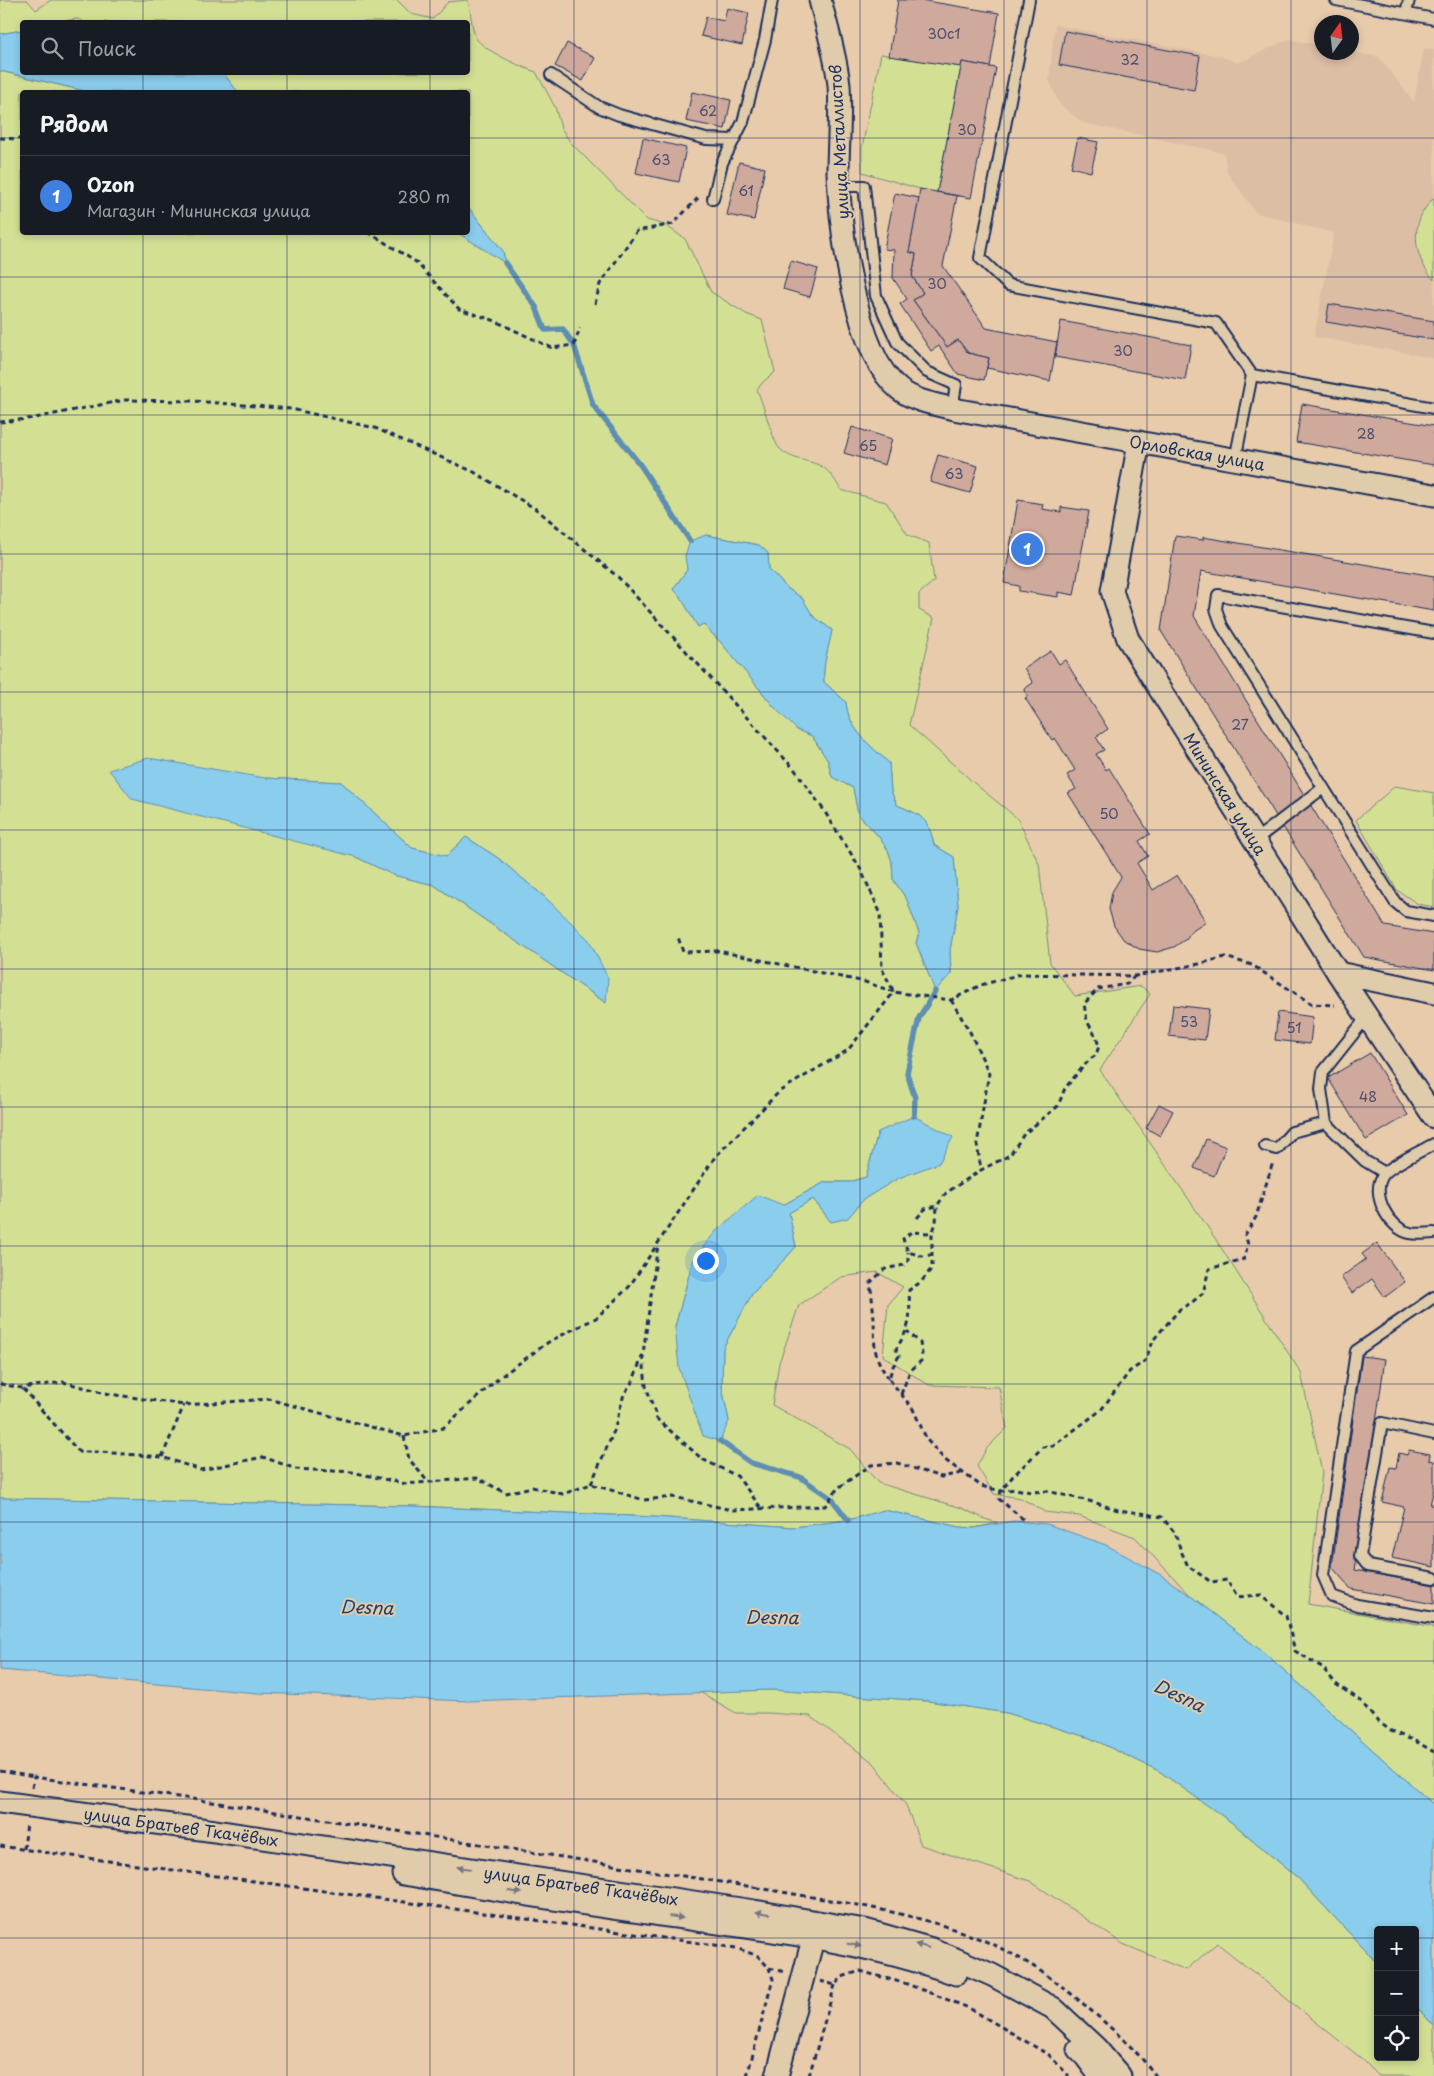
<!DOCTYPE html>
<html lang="ru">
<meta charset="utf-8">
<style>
:root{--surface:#171b24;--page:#20242c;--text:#f1f3f6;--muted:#9ea1a6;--line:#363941;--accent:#2563eb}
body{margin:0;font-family:"Playpen Sans",sans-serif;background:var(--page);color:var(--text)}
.controls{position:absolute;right:15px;bottom:15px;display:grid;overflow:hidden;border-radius:5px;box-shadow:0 2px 8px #0003}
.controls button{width:45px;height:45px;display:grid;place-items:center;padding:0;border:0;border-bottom:1px solid var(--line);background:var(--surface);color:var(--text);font:25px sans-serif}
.compass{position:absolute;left:1314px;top:15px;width:45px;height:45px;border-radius:50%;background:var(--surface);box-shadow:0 2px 8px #0003;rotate:14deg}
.you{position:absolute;left:705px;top:1260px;width:18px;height:18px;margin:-12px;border:4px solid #fff;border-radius:50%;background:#1a73e8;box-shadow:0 0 0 8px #1a73e833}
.badge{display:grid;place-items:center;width:32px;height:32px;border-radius:50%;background:var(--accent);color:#fff;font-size:16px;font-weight:700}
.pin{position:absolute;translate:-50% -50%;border:2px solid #fff;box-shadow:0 1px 5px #0006}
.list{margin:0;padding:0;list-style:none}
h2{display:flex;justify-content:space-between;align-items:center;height:65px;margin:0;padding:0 20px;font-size:21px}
h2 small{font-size:16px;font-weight:400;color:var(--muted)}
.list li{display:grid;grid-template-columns:32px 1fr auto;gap:15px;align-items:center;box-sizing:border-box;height:80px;padding:0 20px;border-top:1px solid var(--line)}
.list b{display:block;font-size:19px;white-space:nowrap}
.list p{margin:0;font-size:16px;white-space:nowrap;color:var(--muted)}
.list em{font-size:16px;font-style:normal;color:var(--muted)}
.icon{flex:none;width:28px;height:28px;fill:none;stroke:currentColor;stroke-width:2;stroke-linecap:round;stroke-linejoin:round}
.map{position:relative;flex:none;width:1434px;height:2076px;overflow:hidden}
.search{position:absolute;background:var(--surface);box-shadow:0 2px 8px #0003;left:20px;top:20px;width:450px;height:55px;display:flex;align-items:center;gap:12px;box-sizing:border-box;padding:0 18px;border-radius:5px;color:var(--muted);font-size:19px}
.panel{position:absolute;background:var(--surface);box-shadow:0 2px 8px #0003;left:20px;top:90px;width:450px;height:145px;border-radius:5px}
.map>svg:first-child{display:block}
</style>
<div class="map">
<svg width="1434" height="2076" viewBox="0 0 1434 2076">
<rect width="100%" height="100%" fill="#e8cbaa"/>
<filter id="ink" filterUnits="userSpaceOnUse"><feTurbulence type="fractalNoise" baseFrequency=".02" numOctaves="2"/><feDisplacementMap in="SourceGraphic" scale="10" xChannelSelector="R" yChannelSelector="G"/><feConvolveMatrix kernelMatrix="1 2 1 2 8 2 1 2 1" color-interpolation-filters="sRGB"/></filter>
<g filter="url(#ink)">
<!-- built -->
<path fill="#dcbea5" d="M1055,25L1220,56L1238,63L1289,39L1321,46L1322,52H1352L1379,57L1414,102L1424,48L1434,50V358L1314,337L1334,233L1256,213L1227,172L1224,153L1083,123L1059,104L1049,79Z"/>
<!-- green -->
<g fill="#d3e094" stroke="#778879" fill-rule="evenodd">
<path d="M0,0H27L36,10L51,0H397L411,14L433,19L448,2L468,0C471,11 471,28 476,38C481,49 523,68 536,72L555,107L561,128L570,142L647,220L665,225L685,239L711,292L746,314L762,320L775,372L762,383L757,390C763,403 773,441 779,448C791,461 807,459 821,466C830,471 836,482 841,490L886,502L908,535L929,543L934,581L919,594V610L934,618L909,725L974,783L1018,819L1039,864L1050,963L1075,996L1141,986L1150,994L1100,1070L1209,1229L1301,1373L1322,1472L1308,1604L1434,1627V1805L1267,1655L1192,1597L1135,1537L1079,1516L1045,1512L1021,1498L994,1494L977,1466L987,1448L1007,1428L999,1387L929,1385L883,1356L888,1305L903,1287L877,1272L841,1277L799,1305L779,1363L772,1405L850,1449L878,1483L962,1508L985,1519L998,1523L974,1528L959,1527L884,1510L848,1520L794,1527L654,1517L413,1506L0,1498V71L89,92H22V232L458,233L505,262L503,251L468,207V92H238L223,73L468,72V22H85L77,19L54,22H22V30L0,34ZM706,535L759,545L768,553L769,569L787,588L802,598L813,616L832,630C829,647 822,665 824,682L846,702C848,729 870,745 889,763L891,791L897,805C922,815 928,818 934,845L954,857L958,906L950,950L951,973L936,990L916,943L919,933L907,900L893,879L892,862L888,850L879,837L858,814L853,788L832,777L828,761L812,736L797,730L775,708L723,645L703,624L698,627L680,596L673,589L687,570ZM265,778L341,782L412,848L446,856L466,837L498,858L547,899L606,1003L434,885L393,875L356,857ZM878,1132L939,1163L899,1177L864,1199L847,1218L831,1222L813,1199L789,1213L796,1247L752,1294L723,1348L722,1387L729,1421L675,1327L693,1260L783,1205L825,1182H849L866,1177Z"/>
<path d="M881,54L961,67L937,192L920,189L862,172V148Z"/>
<path d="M1434,198V280C1412,256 1409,221 1434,198Z"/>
<path d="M1395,786L1434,793V907L1418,904L1397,890L1356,820Z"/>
<path d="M772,1690L928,1701L1007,1713L1090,1738L1159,1771L1235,1825L1299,1879L1378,1964V2057H1415V2005L1434,2026V2076H1379L1361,2058L1217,1943L1186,1970L1123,1944L1030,1881L921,1845L906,1805L874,1763L810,1716L769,1713H736L700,1692Z"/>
</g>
<!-- water -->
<g fill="#8bcdec" stroke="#5e8eb3">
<path d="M22,30V72L223,73L238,92H89L0,71V34Z"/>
<path d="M468,207L503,251L505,263L458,233L468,232Z"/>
<path d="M706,535L759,545L768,553L769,569L787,588L802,598L813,616L832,630C829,647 822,665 824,682L846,702C848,729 870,745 889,763L891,791L897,805C922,816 928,817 934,845L954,857L958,906L950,950L951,974L935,991L916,943L919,933L907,900L893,879L892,862L888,850L879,837L858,814L853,788L832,777L828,761L812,736L797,730L775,708L723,645L703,624L698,627L680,596L673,589L687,570L685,556L690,541Z"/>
<path d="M148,758L265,778L341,782L412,848L446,856L466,837L498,858L547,899L589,940L608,978L606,1003L434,885L393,875L356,857L132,799L109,770Z"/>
<path d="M914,1116L953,1137L939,1163L899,1178L864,1199L848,1218L831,1222L813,1199L789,1213L796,1247L752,1294L723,1348L722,1387L729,1421L720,1441L703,1436L679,1368L675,1327L693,1260L716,1231L758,1195L783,1205L825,1182H849L866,1177L878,1132Z"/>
<path d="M0,1498L413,1506L654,1517L794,1527L848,1520L884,1510L959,1527L974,1528L1014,1521L1047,1524L1106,1545L1161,1575L1192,1597L1267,1655L1434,1805V2026L1415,2005V1930H1378V1964L1299,1879L1235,1825L1159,1771L1090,1738L1007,1713L928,1701L772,1690L468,1701L258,1693L0,1670Z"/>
</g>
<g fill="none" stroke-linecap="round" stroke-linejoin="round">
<!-- stream -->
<g stroke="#5e8eb3" stroke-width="5.5">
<path d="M505,263L536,307L545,330L563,329L574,345L593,405L641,466L690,541"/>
<path d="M914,1116L915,1098L907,1073L919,1018L935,991"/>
<path d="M720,1441L751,1463L800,1477L832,1499L848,1520"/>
</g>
</g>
<!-- building -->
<g fill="#cea99c" stroke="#1b2f5e">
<path d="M898,0H920L999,13L990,67L962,62L961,67L889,56Z"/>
<path d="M727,8L749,13L742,45L701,36L706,17L724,21Z"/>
<path d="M1065,31L1200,56L1194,90L1059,65Z"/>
<path d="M567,43L595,58L583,81L555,66Z"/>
<path d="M962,62L996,68L971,198L937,192Z"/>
<path d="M692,92L731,100L725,129L686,121Z"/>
<path d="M643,138L686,148L679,182L636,173Z"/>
<path d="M1078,138L1098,142L1091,172L1071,167Z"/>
<path d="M739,162L765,168L754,220L727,215Z"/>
<path d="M920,189L957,196L943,266L986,328L1057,342L1050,381L987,368L989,358L968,353L958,340L947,347L913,300L923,293L912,276L916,254L909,252Z"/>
<path d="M895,193L919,198L909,252L916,254L912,276L923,293L913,300L947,347L958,340L968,353L989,358L984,380L958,374L939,346L931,351L900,304L907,299L893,278L894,250L884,249Z"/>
<path d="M791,261L818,269L810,297L783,289Z"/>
<path d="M1329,304L1434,321V340L1326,322Z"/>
<path d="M1061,321L1191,345L1185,380L1055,357Z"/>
<path d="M1302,404L1434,426V465L1296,442Z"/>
<path d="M852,427L892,439L885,465L844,453Z"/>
<path d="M938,455L978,466L970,493L930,482Z"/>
<path d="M1018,500L1043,504L1042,509L1061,512V507L1089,511L1074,595L1058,592V597L1019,591V586L1004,583Z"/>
<path d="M1175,536L1203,540V537L1434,576V611L1201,571L1194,616L1385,926L1434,934V970L1364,957L1161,631Z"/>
<path d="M1051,651L1059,664L1065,660L1108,729L1096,737L1104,750L1096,754L1106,770L1109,768L1150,834L1139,841L1148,856L1137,863L1153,890L1177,875L1206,922L1191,932L1186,939L1174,947L1157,952L1139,949L1124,940L1114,926L1109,909L1112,892L1121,877L1068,793L1076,789L1067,775L1075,770L1055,738L1052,740L1025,698L1028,696L1024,689L1033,683L1024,668Z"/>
<path d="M1173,1005L1209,1009L1205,1040L1169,1036Z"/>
<path d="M1278,1012L1313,1017L1310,1044L1275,1040Z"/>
<path d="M1370,1053L1408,1115L1366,1140L1328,1078Z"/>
<path d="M1159,1104L1173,1111L1160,1136L1146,1128Z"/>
<path d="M1206,1139L1226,1147L1214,1176L1194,1168Z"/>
<path d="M1377,1243L1405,1282L1385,1297L1372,1279L1352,1293L1341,1277L1366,1259L1362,1254Z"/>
<path d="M1362,1356L1385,1359L1355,1570L1434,1585V1604L1351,1589L1332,1567Z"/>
<path d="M1409,1450L1430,1454L1429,1460L1434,1461V1488L1430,1505L1434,1506V1567L1392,1558L1404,1507L1382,1502L1390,1467L1396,1468L1399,1453L1407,1455Z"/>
</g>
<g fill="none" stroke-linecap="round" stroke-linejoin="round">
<defs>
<g id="service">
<path d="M1029,0L980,258L1008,285L1216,323L1252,375L1235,460"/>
<path d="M1336,0L1434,19"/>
<path d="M1406,13L1409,0"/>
<path d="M551,75L599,107L619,115L706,139L734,140"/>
<path d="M840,186H864L876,296L897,342L927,372L956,385L952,409"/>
<path d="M713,199L722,163L743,122L765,40L772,0"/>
<path d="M1252,375L1434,408"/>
<path d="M1434,633L1218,595L1216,609L1222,626L1395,902L1406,911L1434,916"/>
<path d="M1254,841L1323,788"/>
<path d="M1326,1123L1321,1089L1323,1072L1366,1018"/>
<path d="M1434,1144C1423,1150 1391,1165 1384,1174C1369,1193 1389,1229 1410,1233C1417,1235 1427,1233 1434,1233"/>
<path d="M1265,1146L1277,1149L1292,1132L1326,1123L1365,1161L1385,1173"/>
<path d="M1434,1297L1356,1351L1323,1575L1332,1596L1357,1605L1434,1618"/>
<path d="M1434,1434L1382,1423L1360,1556L1368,1566L1434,1578"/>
</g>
<g id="minor">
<path d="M820,0C827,28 836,56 839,85C841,114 838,144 838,173C840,227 855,354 899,389C915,402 939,405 959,410L1434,495"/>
<path d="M1139,442L1112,591L1128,639L1338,973L1434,1117"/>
<path d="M1338,973L1434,993"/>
<path d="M0,1802L208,1830L754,1911L865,1930L932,1949L992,1975L1053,2008L1096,2048L1120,2076"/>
<path d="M403,1874C487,1888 571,1903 655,1914C756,1929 859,1939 956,1974"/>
<path d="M1078,2049L1086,2057L1100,2076"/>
<path d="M777,2076L817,1924"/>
</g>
</defs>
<!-- service casing -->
<use href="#service" stroke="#1b2f5e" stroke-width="14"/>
<!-- minor casing -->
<use href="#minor" stroke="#1b2f5e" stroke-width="25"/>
<!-- path -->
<g stroke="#1b2f5e" stroke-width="3" stroke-dasharray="5 4" stroke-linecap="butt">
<path d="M0,138L22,139"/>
<path d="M368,232L416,262L459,309L493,320L552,348L574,345L580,328"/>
<path d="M595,304L600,284L637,231L673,224L698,198"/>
<path d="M0,422L35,418L125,400L194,401L291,409L375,428L474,472L536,509L619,578L795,770L823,809L860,868L880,912L882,969L894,992L951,1000L981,985L1021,974L1135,976L1199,964L1225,957L1252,965L1312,1004L1335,1005"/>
<path d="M1135,976L1127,984L1098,989L1084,1004L1087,1021L1096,1037L1099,1046L1096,1055L1089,1060L1065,1088L1058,1106L1024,1134L1010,1155L981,1170L946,1193L937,1206L936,1223L932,1234V1268L921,1282L909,1290C910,1319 912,1324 896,1349L899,1356L892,1368L889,1379L913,1409L927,1440L945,1460L981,1486L1001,1491L1016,1489L1031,1492L1047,1491L1093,1502L1118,1510L1141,1513L1162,1517L1175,1533L1181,1551L1188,1566L1211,1582L1227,1580L1237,1597L1260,1595L1286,1616L1295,1651L1322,1667L1337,1685L1361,1701L1375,1719L1391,1731L1417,1742L1434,1752"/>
<path d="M951,1000L970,1032L989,1073L977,1144L981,1170"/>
<path d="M917,1218L925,1209L937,1206"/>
<path d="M929,1233L911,1232L903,1239L908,1252L922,1256L931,1255"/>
<path d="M643,1356L646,1386L657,1419L702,1459L737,1476L762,1509"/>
<path d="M889,1379C872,1355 875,1347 874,1319C873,1307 872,1295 870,1283L885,1269L904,1265L908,1261V1252"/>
<path d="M0,1384L22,1388L63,1382L110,1394L184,1405L269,1399L404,1436L443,1428L500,1377L550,1341L596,1318L629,1287L715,1157L780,1091L848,1050L894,992L865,982L718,951L683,952L678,937"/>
<path d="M23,1389L79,1452H100L162,1457L201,1470L263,1457L296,1469L352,1472L406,1484L477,1478L506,1493L532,1487L563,1494L591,1484L644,1500L673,1497L732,1510L825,1506L838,1488L871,1465L897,1463L941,1477L962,1473"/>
<path d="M901,1394L910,1371L921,1361L922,1353L920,1343L907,1331"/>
<path d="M404,1436L409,1459L428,1482"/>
<path d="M162,1457L184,1405"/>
<path d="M591,1484L614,1431L624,1394L633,1381L643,1354L658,1244"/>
<path d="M1023,1519L999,1499L1001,1491L1013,1476L1043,1447L1053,1446L1101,1410L1130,1371L1145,1361L1154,1339L1180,1309L1191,1303L1203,1293L1209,1269L1244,1259L1248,1244L1245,1235L1256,1217L1273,1162"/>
<path d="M0,1771L34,1777"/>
<path d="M32,1788L34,1777L206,1801L759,1888"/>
<path d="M0,1846L736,1948L758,1956L769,1968L785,1972"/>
<path d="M24,1849L27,1823"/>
<path d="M758,1890L759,1888C843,1903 935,1913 1012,1954C1042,1970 1069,1991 1095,2014C1117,2033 1139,2053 1156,2076"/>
<path d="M820,1981L835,1985L842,1977L860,1971L907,1984L969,2008L1049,2055L1069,2076"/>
<path d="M747,2076L773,1979L769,1968"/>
<path d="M809,2076L835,1985"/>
</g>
<!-- service -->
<use href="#service" stroke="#e0ccaa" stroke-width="10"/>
<!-- minor -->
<use href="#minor" stroke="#e0ccaa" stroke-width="21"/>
</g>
<!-- one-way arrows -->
<defs><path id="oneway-solid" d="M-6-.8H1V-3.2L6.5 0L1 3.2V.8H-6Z" transform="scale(1.25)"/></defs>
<g fill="#747680">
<use href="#oneway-solid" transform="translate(464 1868) rotate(-172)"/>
<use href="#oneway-solid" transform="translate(515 1892) rotate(9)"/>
<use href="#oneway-solid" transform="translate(763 1913) rotate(-171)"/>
<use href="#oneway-solid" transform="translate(676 1917) rotate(8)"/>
<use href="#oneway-solid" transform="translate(854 1945) rotate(11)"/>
<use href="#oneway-solid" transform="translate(922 1946) rotate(-164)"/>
</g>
</g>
<!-- grid -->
<path fill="none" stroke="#1b2f5e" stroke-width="1" stroke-opacity="0.55" d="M143,0V22M287,0V22M430,0V22M574,0V2076M717,0V2076M860,0V2076M1004,0V2076M1147,0V2076M1291,0V2076M143,72V92M287,72V92M430,72V92M0,138H22M468,138H1434M143,232V2076M287,232V2076M430,232V2076M0,277H1434M0,415H1434M0,554H1434M0,692H1434M0,830H1434M0,969H1434M0,1107H1434M0,1246H1434M0,1384H1434M0,1522H1434M0,1661H1434M0,1799H1434M0,1938H1378M1415,1938H1434"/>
<g text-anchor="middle" stroke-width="4" stroke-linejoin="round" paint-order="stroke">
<!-- number labels -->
<g font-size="14" fill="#484e6e">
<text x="944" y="39">30с1</text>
<text x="1130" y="65">32</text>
<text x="708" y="116">62</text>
<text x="967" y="135">30</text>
<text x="661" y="165">63</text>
<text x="746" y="196">61</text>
<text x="937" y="289">30</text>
<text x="1123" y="356">30</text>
<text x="1366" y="439">28</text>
<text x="868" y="451">65</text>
<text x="954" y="479">63</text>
<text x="1240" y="730">27</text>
<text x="1109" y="819">50</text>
<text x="1189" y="1027">53</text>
<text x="1294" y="1033">51</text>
<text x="1368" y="1102">48</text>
</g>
<!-- street labels -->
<g font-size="16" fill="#1b2f5e" stroke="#e0ccaa">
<text transform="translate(839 142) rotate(-93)" y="6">улица Металлистов</text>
<text transform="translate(1197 453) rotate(10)" y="6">Орловская улица</text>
<text transform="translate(1225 794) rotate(58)" y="6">Мининская улица</text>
<text transform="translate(181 1827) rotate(8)" y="6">улица Братьев Ткачёвых</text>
<text transform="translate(581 1886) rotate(8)" y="6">улица Братьев Ткачёвых</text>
</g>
<!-- water labels -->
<g font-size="18" font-style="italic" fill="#263f6c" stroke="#e0ccaa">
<text transform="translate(367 1608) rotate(2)" y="6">Desna</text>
<text transform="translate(772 1618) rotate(1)" y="6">Desna</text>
<text transform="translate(1179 1696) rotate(25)" y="6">Desna</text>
</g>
</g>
</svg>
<div class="controls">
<button>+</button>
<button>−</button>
<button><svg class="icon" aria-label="locate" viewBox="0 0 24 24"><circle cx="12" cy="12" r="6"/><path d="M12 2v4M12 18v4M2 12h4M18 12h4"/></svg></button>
</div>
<svg class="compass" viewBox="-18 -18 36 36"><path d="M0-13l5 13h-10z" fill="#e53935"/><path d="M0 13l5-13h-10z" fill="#9ea1a6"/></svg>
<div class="you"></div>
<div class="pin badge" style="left:1027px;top:549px;background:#3f7fe0">1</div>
<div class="search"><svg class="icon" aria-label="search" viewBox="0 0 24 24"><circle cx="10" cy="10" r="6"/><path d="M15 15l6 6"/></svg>Поиск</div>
<section class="panel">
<h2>Рядом<small></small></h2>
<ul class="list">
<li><span class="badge" style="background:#3f7fe0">1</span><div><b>Ozon</b><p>Магазин · Мининская улица</p></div><em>280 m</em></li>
</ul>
</section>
</div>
